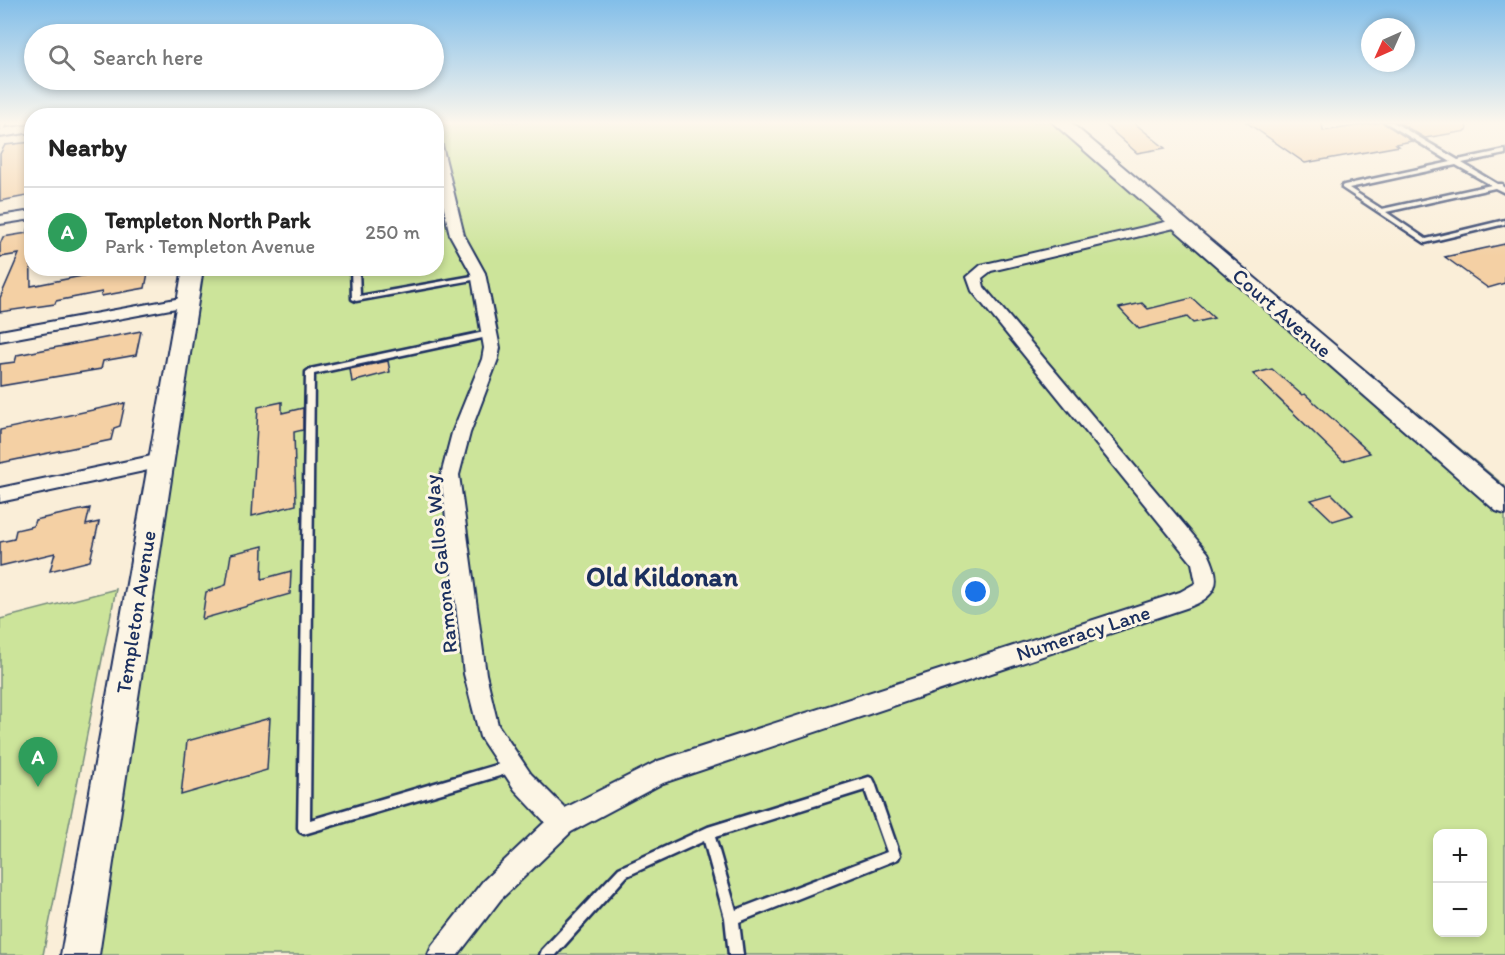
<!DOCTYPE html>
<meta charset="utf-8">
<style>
:root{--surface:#fff;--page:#f6f6f6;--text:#222;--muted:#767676;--line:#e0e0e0;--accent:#c8321e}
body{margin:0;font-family:Itim,sans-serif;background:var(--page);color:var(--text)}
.controls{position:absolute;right:18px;bottom:18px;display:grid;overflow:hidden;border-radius:12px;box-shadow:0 3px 9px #0003}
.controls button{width:54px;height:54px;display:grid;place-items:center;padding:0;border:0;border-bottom:2px solid var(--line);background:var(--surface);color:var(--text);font:30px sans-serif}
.compass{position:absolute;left:1361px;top:18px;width:54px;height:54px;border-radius:50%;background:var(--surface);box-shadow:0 3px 9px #0003;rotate:225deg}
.you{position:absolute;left:976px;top:592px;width:21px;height:21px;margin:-15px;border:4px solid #fff;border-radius:50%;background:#1a73e8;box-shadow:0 0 0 9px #1a73e833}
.badge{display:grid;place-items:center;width:39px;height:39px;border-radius:50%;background:var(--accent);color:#fff;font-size:20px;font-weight:700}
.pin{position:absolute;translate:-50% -50px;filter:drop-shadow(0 2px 3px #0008)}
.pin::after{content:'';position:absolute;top:32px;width:21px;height:18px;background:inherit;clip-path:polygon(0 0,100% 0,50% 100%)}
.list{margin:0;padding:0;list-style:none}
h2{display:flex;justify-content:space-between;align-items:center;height:78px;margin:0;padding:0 24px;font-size:26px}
h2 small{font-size:20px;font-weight:400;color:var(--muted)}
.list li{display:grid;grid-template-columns:39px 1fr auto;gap:18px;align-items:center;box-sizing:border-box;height:90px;padding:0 24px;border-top:2px solid var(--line)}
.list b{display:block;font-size:22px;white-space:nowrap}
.list p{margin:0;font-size:20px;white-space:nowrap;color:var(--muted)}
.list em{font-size:20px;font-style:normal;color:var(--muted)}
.icon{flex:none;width:33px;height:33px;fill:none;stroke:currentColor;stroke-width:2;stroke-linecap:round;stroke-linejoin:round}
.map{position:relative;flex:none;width:1505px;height:955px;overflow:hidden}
.search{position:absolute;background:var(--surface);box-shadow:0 3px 9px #0003;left:24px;top:24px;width:420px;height:66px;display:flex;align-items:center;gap:15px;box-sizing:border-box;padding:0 21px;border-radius:33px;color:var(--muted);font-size:22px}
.panel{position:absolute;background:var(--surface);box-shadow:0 3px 9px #0003;left:24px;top:108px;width:420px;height:168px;border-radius:24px}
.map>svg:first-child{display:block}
</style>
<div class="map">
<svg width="1505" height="955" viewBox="0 0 1505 955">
<rect width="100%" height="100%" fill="#faeed8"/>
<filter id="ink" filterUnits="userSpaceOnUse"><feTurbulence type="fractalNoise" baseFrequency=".0167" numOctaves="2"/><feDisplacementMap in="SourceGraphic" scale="12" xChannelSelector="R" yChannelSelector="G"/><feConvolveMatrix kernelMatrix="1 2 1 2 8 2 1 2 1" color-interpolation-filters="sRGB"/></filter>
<g filter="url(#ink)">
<!-- green -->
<g fill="#cce49a" stroke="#748a7c" stroke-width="1.5" fill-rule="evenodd">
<path d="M437,122H1067L1505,486V955H79L193,269L436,268ZM1438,834H1482V932H1438Z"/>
<path d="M116,589L43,955H0V619Z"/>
</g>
<!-- building -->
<g fill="#f4d0a4" stroke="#1b2f5e" stroke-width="1.5">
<path d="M1102,122H1133L1165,148L1137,153Z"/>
<path d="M1246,122H1322L1323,131L1383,122L1412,141L1396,144L1399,146L1305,163Z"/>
<path d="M1398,122H1466L1467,131L1425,138Z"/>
<path d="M32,142V195L0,201V154L5,145Z"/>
<path d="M30,224L31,286L122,268H149L145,288L101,296L102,292L56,301L55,304L0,312V298L19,254L0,257V244L3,237L27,233Z"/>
<path d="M1505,244V283L1488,288L1445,257Z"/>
<path d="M1192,298L1214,318L1193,323L1187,317L1139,329L1119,308L1142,303L1148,309Z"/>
<path d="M141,331L136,355L103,361L101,369L0,386V364L15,362L17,355Z"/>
<path d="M388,361L390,372L352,382L350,369Z"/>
<path d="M1272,369L1302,395L1305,394L1370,453L1343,461L1253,374Z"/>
<path d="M282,402V413L303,408V430L294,432L296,505L252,516L258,407Z"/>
<path d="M125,403L120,426L114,428L111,440L0,463V430Z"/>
<path d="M1332,494L1353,515L1333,521L1311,500Z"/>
<path d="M90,508L86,525L99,522L90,561L50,571L55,553L0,566V542L14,539L16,530L33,526L35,520Z"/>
<path d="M263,546L262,579L291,571L290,594L202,619L206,592L226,585L231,554Z"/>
<path d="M270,718L267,770L181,795L187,741Z"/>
</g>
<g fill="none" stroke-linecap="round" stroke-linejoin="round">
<defs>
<g id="lane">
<path d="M0,122H6L3,131L0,133Z"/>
<path d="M1385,122H1393L1458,160L1505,150V154L1462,163L1497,184H1502V186L1505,188V193L1495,188L1386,212L1426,239L1505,220V224L1425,243L1342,188V186L1344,185L1451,162ZM1456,165L1491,185L1382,209L1349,188Z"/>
<path d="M351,268H359L360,296L478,275L482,277L478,279L356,301L352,299Z"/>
<path d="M489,331L492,332L493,334L492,336L314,374L310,820L513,760L517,762L519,766L517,770L513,772L304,834L300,832L298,828L306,372L310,369Z"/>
<path d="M869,777L873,779L875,783L900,855L898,859L739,922L743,955H729L725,918L704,841L627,876L556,955H540L542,950L619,868L708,827ZM865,790L887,852L736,910L715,837Z"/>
</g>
<g id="street">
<path d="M32,125V132L0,137V129Z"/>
<path d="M436,142L442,145L464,235L485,273L500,348L498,359L470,433L459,475L486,674L498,725L531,774L565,808L658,761L1180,592L1196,583L1192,563L972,291L967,277L981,265L1178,219L1183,220L1185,223L1183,226L991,271L982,278L984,287L1208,553C1223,583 1217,597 1186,608L663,783L571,832L501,899L458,955H428L432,946L483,881L545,822L515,790L480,737L464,674L441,475L452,433L482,359L484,348L471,273L450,235L436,174Z"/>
<path d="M32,211V219L0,224V216Z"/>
<path d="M187,297L192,299L194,302L192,305L0,341V331Z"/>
<path d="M161,454L167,456L170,461L167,466L0,502V488Z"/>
</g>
<g id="secondary">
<path d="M1052,122H1070L1505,489V514L1496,511Z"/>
<path d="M183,268H203L99,955H61Z"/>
</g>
</defs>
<!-- lane casing -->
<use href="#lane" stroke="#1b2f5e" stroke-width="5"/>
<!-- street casing -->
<use href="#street" stroke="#1b2f5e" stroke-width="4"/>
<!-- secondary casing -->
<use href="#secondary" stroke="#1b2f5e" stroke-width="4"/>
<!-- lane -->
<use href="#lane" fill="#fcf5e5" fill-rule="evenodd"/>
<!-- street -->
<use href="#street" fill="#fcf5e5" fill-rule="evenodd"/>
<!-- secondary -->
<use href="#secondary" fill="#fcf5e5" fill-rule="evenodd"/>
</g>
</g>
<!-- sky -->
<linearGradient id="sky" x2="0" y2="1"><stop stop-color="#82bee9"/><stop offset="0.48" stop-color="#fdf7ed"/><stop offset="1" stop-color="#fdf7ed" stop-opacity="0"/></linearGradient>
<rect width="1505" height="256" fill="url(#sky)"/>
<g text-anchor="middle" stroke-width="6" stroke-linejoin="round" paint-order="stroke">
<!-- street labels -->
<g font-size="21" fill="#1b2f5e" stroke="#fcf5e5">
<text transform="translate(1282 313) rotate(41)" y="7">Court Avenue</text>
<text transform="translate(441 564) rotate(-96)" y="7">Ramona Gallos Way</text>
<text transform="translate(136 612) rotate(-81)" y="7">Templeton Avenue</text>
<text transform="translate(1083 633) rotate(-18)" y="7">Numeracy Lane</text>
</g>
<!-- district labels -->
<g font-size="27" font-weight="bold" fill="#1b2f5e" stroke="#fcf5e5">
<text x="662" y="586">Old Kildonan</text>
</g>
</g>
</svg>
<div class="controls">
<button>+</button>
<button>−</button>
</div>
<svg class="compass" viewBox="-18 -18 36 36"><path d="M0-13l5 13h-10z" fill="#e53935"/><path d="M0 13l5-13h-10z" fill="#767676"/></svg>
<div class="you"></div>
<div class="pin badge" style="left:38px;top:787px;background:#2e9e5b">A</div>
<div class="search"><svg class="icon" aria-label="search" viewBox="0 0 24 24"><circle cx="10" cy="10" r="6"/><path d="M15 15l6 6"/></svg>Search here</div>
<section class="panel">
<h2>Nearby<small></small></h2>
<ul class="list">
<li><span class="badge" style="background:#2e9e5b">A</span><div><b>Templeton North Park</b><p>Park · Templeton Avenue</p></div><em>250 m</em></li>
</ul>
</section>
</div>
